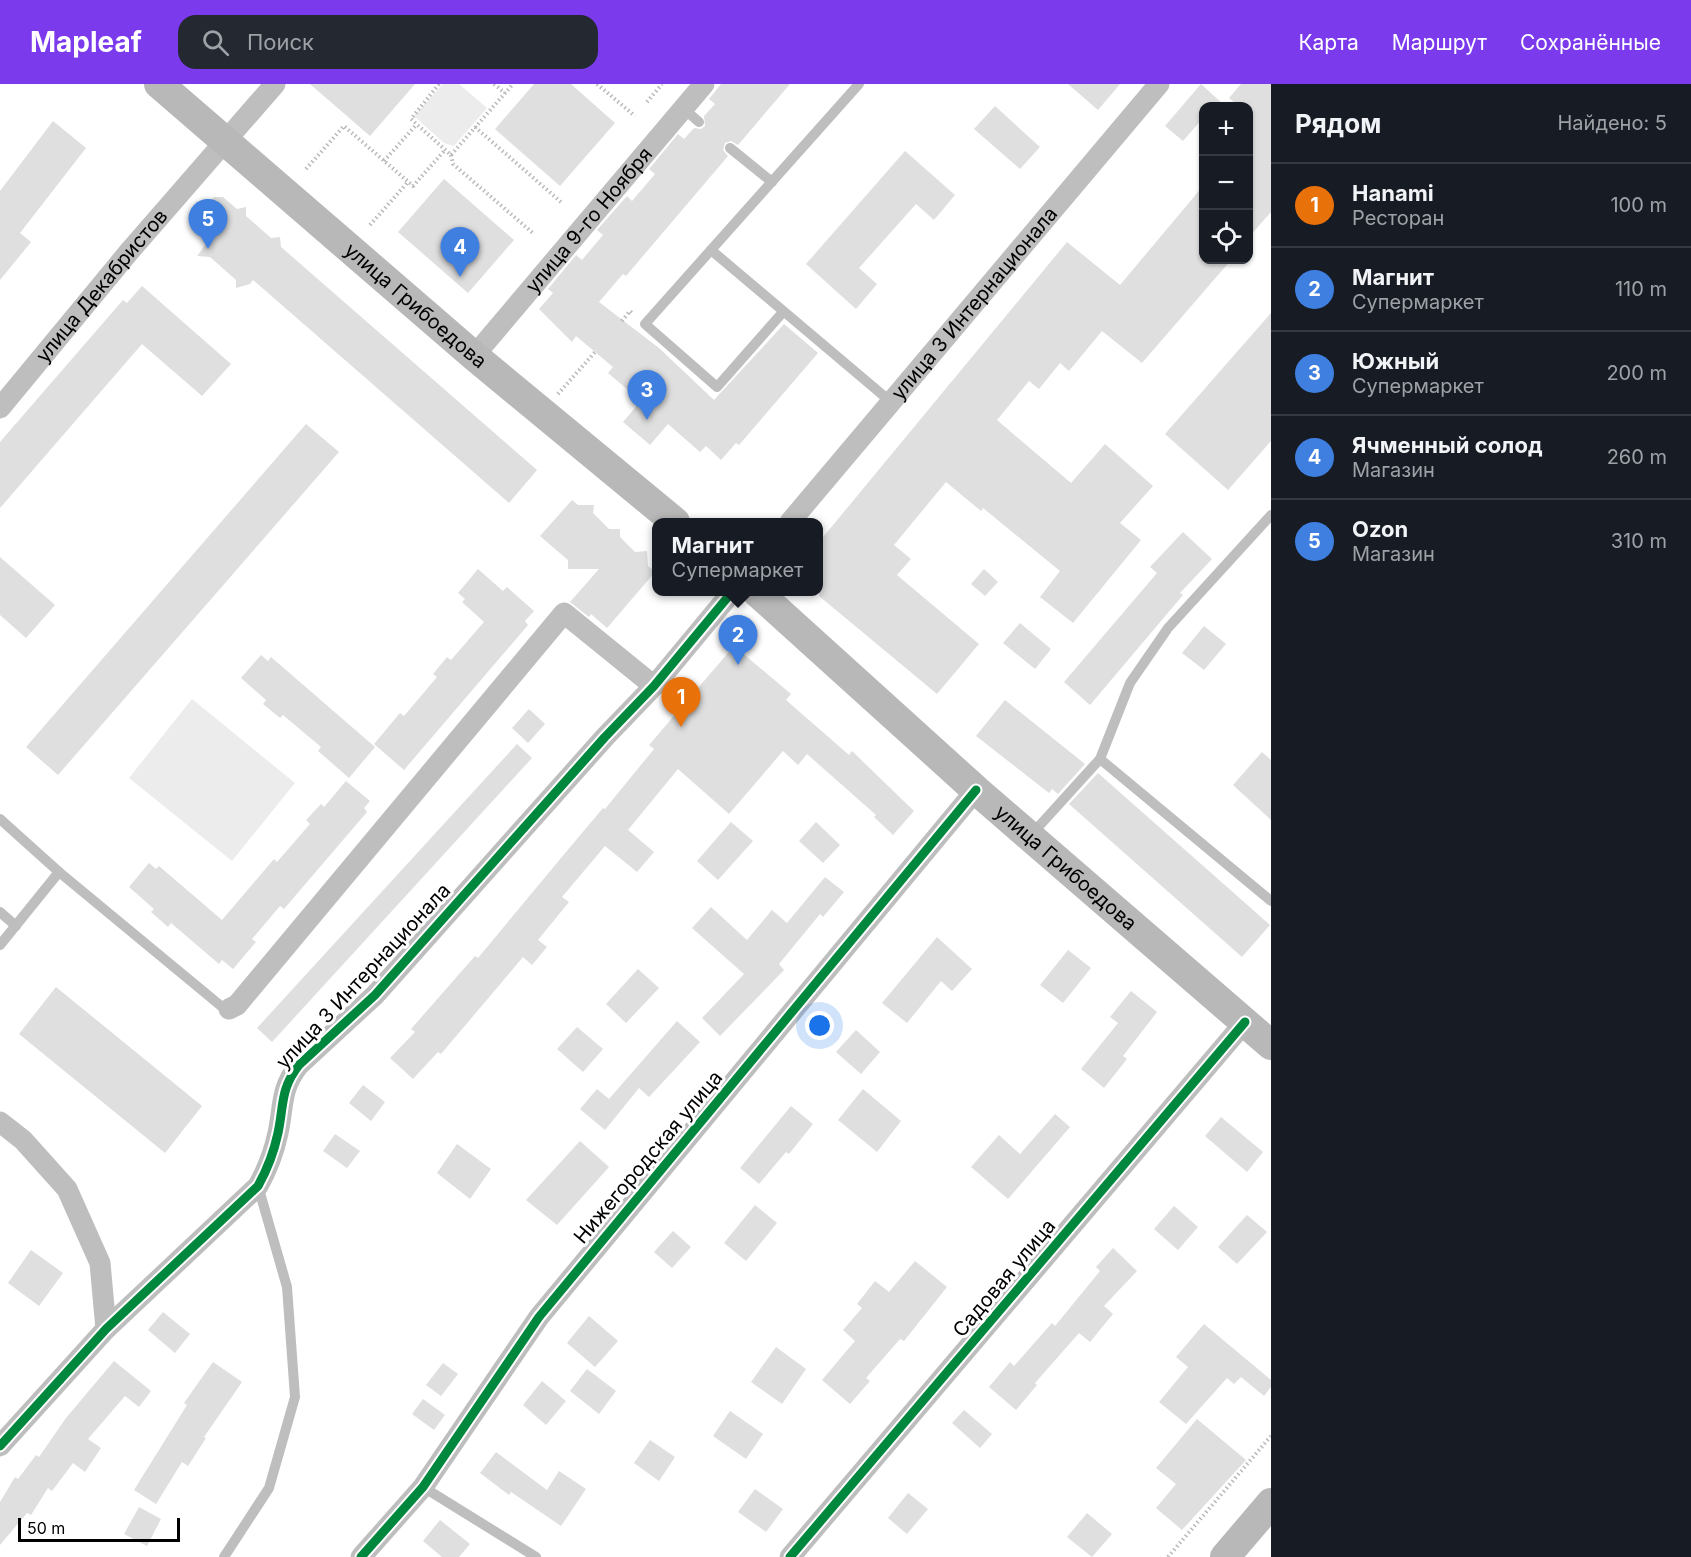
<!DOCTYPE html>
<html lang="ru">
<meta charset="utf-8">
<style>
:root{--surface:#171b24;--page:#242831;--text:#f1f3f6;--muted:#9ea1a6;--line:#363941;--accent:#7c3aed}
body{margin:0;font-family:Inter,sans-serif;background:var(--page);color:var(--text)}
.controls{position:absolute;right:18px;top:18px;display:grid;overflow:hidden;border-radius:12px;box-shadow:0 2px 4px #0004}
.controls button{width:54px;height:54px;display:grid;place-items:center;padding:0;border:0;border-bottom:2px solid var(--line);background:var(--surface);color:var(--text);font:30px sans-serif}
.scale{position:absolute;left:18px;bottom:15px;width:162px;box-sizing:border-box;padding-left:6px;border:3px solid #000;border-top:0;font-size:16px;line-height:21px;white-space:nowrap;color:#000;-webkit-text-stroke:4px #fff;paint-order:stroke}
.you{position:absolute;left:820px;top:942px;width:21px;height:21px;margin:-15px;border:4px solid #fff;border-radius:50%;background:#1a73e8;box-shadow:0 0 0 9px #1a73e833}
.badge{display:grid;place-items:center;width:39px;height:39px;border-radius:50%;background:var(--accent);color:#fff;font-size:20px;font-weight:700}
.pin{position:absolute;translate:-50% -50px;filter:drop-shadow(0 2px 3px #0008)}
.pin::after{content:'';position:absolute;top:32px;width:21px;height:18px;background:inherit;clip-path:polygon(0 0,100% 0,50% 100%)}
.popup{position:absolute;left:652px;top:434px;width:171px;height:78px;box-sizing:border-box;display:grid;place-content:center;border-radius:12px;background:var(--surface);filter:drop-shadow(0 2px 4px #0005);font-size:20px;white-space:nowrap;color:var(--muted)}
.popup b{font-size:22px;color:var(--text)}
.popup::after{content:'';position:absolute;left:50%;top:100%;margin-left:-12px;border:12px solid transparent;border-top-color:var(--surface)}
.list{margin:0;padding:0;list-style:none}
h2{display:flex;justify-content:space-between;align-items:center;height:78px;margin:0;padding:0 24px;font-size:26px}
h2 small{font-size:20px;font-weight:400;color:var(--muted)}
.list li{display:grid;grid-template-columns:39px 1fr auto;gap:18px;align-items:center;box-sizing:border-box;height:84px;padding:0 24px;border-top:2px solid var(--line)}
.list b{display:block;font-size:22px;white-space:nowrap}
.list p{margin:0;font-size:20px;white-space:nowrap;color:var(--muted)}
.list em{font-size:20px;font-style:normal;color:var(--muted)}
.icon{flex:none;width:33px;height:33px;fill:none;stroke:currentColor;stroke-width:2;stroke-linecap:round;stroke-linejoin:round}
.map{position:relative;flex:none;width:1271px;height:1473px;overflow:hidden}
header{display:flex;align-items:center;gap:36px;box-sizing:border-box;height:84px;padding:0 30px;background:var(--accent);color:#fff}
header strong{font-size:28px}
nav{display:flex;gap:33px;margin-inline-start:auto;font-size:21px}
.search{width:420px;height:54px;background:var(--page);display:flex;align-items:center;gap:15px;box-sizing:border-box;padding:0 21px;border-radius:18px;color:var(--muted);font-size:22px}
main{display:flex}
aside{flex:1;background:var(--surface)}
.map>svg:first-child{display:block}
</style>
<header>
<strong>Mapleaf</strong>
<div class="search"><svg class="icon" aria-label="search" viewBox="0 0 24 24"><circle cx="10" cy="10" r="6"/><path d="M15 15l6 6"/></svg>Поиск</div>
<nav><a>Карта</a><a>Маршрут</a><a>Сохранённые</a></nav>
</header>
<main>
<div class="map">
<svg width="1271" height="1473" viewBox="0 0 1271 1473">
<rect width="100%" height="100%" fill="#fff"/>
<!-- green -->
<g fill="#ececec">
<path d="M443,0H459L487,24L454,62L444,59L414,32Z"/>
<path d="M192,615L295,699L232,777L129,694Z"/>
</g>
<!-- building -->
<g fill="#dfdfdf">
<path d="M310,0H415L370,52Z"/>
<path d="M534,0H571L615,39L560,102L495,45Z"/>
<path d="M721,0H790L738,61L731,57L725,59L723,66L728,72L626,192L623,190L599,218L659,264L714,316L784,240L818,269L739,361L736,359L721,376L706,362L700,368L668,340L650,361L623,338L641,317L608,289L613,283L576,252L572,258L539,225L553,209L548,205L576,171L582,176L603,151L597,146L627,112L632,117L655,90L649,85L678,50L684,55L694,44L701,45L705,42L704,32L715,20L709,15Z"/>
<path d="M1068,0H1120L1098,26Z"/>
<path d="M1201,0L1225,22H1203V34L1183,57L1165,42Z"/>
<path d="M1241,0H1271V128L1248,154V22H1239L1229,14Z"/>
<path d="M995,22L1040,63L1020,85L974,45Z"/>
<path d="M53,37L86,64L20,149L31,158L0,196V107Z"/>
<path d="M905,67L955,111L934,136L916,120L859,184L877,200L856,225L806,180Z"/>
<path d="M444,95L514,156L468,209L398,148Z"/>
<path d="M1203,102V176H1231L1142,279L1102,247L1069,287L1060,279L1039,305L1029,297L997,336L1071,399L1105,360L1153,402L1120,439L1141,456L1073,539L1040,513L1060,487L983,424L981,427L946,398L894,461L911,475L897,491L979,560L937,610L819,512V458L1067,158L1120,201Z"/>
<path d="M214,113H223L237,125L246,123V132L271,154L280,153L281,163L537,386L509,419L253,196L250,200L236,204V196L210,173L197,172L209,156L191,141Z"/>
<path d="M142,202L231,280L202,312L142,260L0,424V358L123,216L127,219Z"/>
<path d="M1271,229V357L1228,406L1165,350Z"/>
<path d="M306,340L339,368L58,691L26,663Z"/>
<path d="M572,416L578,421H594L593,429L609,445H620V453L635,468L647,467L648,482L655,488L607,544L591,530L589,533L570,518L599,485H568V476L540,452Z"/>
<path d="M1183,448L1212,475L1180,509L1183,511L1090,621L1064,598L1157,489L1150,483Z"/>
<path d="M0,473L55,521L26,554L0,531Z"/>
<path d="M478,485L503,507L507,503L534,527L525,537L528,541L404,686L374,660L400,629L404,632L437,593L433,590L447,573L451,576L484,538L462,518L465,515L458,509Z"/>
<path d="M984,485L998,498L985,512L971,500Z"/>
<path d="M1020,539L1051,565L1035,585L1003,559Z"/>
<path d="M1204,542L1226,560L1204,586L1182,569Z"/>
<path d="M734,562L791,610L786,616L849,671L852,667L914,727L893,751L874,733L876,731L807,670L798,681L783,667L729,730L678,685L628,746L654,768L637,788L605,762L562,813L569,818L538,856L547,863L532,881L523,873L441,970L438,968L413,995L390,974L415,948L411,945L475,872L478,874L561,774L603,724L605,725L654,665L649,661Z"/>
<path d="M261,571L268,577L271,573L375,663L349,694L318,667L321,663L283,631L280,634L263,620L266,616L241,594Z"/>
<path d="M1005,616L1085,680L1058,710L1052,705L1049,709L976,652Z"/>
<path d="M529,625L545,640L528,659L512,644Z"/>
<path d="M517,660L532,674L272,958L257,944Z"/>
<path d="M1262,668L1271,676V736L1233,701Z"/>
<path d="M1098,689L1270,841L1242,873L1069,720Z"/>
<path d="M346,697L370,717L364,724L367,728L284,825L280,822L252,855L256,858L233,885L222,876L219,880L171,839L168,843L151,828L154,825L129,803L149,779L156,785L159,782L222,836L274,775L277,778L310,740L306,736L321,720L324,723Z"/>
<path d="M731,738L753,757L718,796L697,777Z"/>
<path d="M816,738L840,761L823,779L799,757Z"/>
<path d="M825,793L844,808L823,833L820,830L779,880L784,886L720,952L702,934L744,890L692,844L711,823L747,856L772,826L787,839Z"/>
<path d="M937,853L972,885L952,907L941,897L907,939L882,919Z"/>
<path d="M1068,866L1091,884L1063,919L1040,901Z"/>
<path d="M638,885L659,904L626,939L606,920Z"/>
<path d="M56,903L202,1022L165,1069L19,950Z"/>
<path d="M1131,907L1157,928L1123,972L1127,975L1104,1004L1081,985L1118,939L1110,933Z"/>
<path d="M677,937L700,958L649,1013L639,1004L605,1046L580,1025L597,1005L609,1015Z"/>
<path d="M577,943L603,965L583,988L557,965Z"/>
<path d="M856,946L880,968L861,990L836,968Z"/>
<path d="M363,1001L385,1018L371,1037L349,1019Z"/>
<path d="M863,1005L901,1037L877,1068L838,1036Z"/>
<path d="M791,1022L813,1040L789,1070L786,1068L759,1100L740,1084Z"/>
<path d="M1055,1030L1070,1043L1008,1115L971,1083L999,1051L1020,1070Z"/>
<path d="M1221,1033L1263,1068L1247,1088L1205,1052Z"/>
<path d="M335,1050L360,1067L347,1084L323,1067Z"/>
<path d="M580,1057L609,1083L557,1141L526,1116Z"/>
<path d="M457,1060L491,1085L470,1115L437,1089Z"/>
<path d="M755,1121L777,1139L746,1177L724,1159Z"/>
<path d="M1174,1122L1198,1143L1178,1166L1154,1145Z"/>
<path d="M1247,1131L1267,1148L1237,1180L1218,1163Z"/>
<path d="M673,1147L691,1163L672,1184L654,1168Z"/>
<path d="M1113,1164L1137,1187L1104,1222L1113,1230L1090,1258L1079,1249L1035,1299L1037,1301L1016,1326L989,1303L1010,1278L1014,1282L1052,1239L1055,1242L1100,1187L1096,1183Z"/>
<path d="M31,1166L63,1189L39,1222L8,1199Z"/>
<path d="M915,1177L947,1203L904,1257L900,1255L866,1294L870,1297L850,1320L822,1296L855,1257L843,1246L862,1224L857,1220L875,1197L889,1208Z"/>
<path d="M163,1228L190,1250L175,1269L148,1246Z"/>
<path d="M589,1232L618,1257L595,1283L567,1259Z"/>
<path d="M1204,1240L1271,1296V1303L1264,1312L1241,1293L1234,1300L1227,1294L1186,1340L1159,1318L1188,1283L1176,1273Z"/>
<path d="M776,1263L806,1285L782,1320L751,1298Z"/>
<path d="M114,1277L151,1307L139,1323L125,1312L88,1355L101,1364L85,1388L73,1379L52,1407L48,1404L31,1431L27,1429L0,1461V1418L15,1393L18,1395L36,1371L39,1373L66,1334Z"/>
<path d="M213,1278L242,1298L204,1353L206,1354L188,1382L182,1378L156,1420L134,1406L187,1321L184,1319Z"/>
<path d="M443,1279L458,1290L441,1312L426,1301Z"/>
<path d="M587,1285L616,1307L599,1330L570,1307Z"/>
<path d="M542,1297L566,1317L546,1341L523,1321Z"/>
<path d="M423,1315L445,1331L434,1346L412,1330Z"/>
<path d="M964,1326L992,1350L980,1364L952,1339Z"/>
<path d="M730,1327L763,1350L746,1375L713,1352Z"/>
<path d="M1197,1335L1246,1376L1182,1446L1156,1424L1176,1400L1156,1384Z"/>
<path d="M650,1356L675,1373L659,1397L634,1379Z"/>
<path d="M496,1368L547,1406L559,1387L586,1405L561,1442L511,1408L509,1411L480,1389Z"/>
<path d="M755,1405L783,1425L766,1448L738,1428Z"/>
<path d="M908,1409L928,1425L907,1450L888,1434Z"/>
<path d="M139,1423L161,1435L147,1462L124,1450Z"/>
<path d="M1087,1429L1112,1450L1092,1473L1067,1453Z"/>
<path d="M440,1436L470,1460L459,1473H442L423,1457Z"/>
</g>
<g fill="none" stroke-linecap="round" stroke-linejoin="round">
<!-- path -->
<g stroke="#b9b9b9" stroke-width="4" stroke-dasharray="1.5 3" stroke-linecap="butt">
<path d="M439,0L411,35L451,71L513,0"/>
<path d="M494,0L505,9"/>
<path d="M597,0L635,32"/>
<path d="M647,18L662,0"/>
<path d="M475,43L561,118"/>
<path d="M451,71L453,80L534,150"/>
<path d="M384,77L416,41"/>
<path d="M306,85L344,42L413,102L445,66"/>
<path d="M370,141L408,98"/>
<path d="M622,237L630,227L633,230"/>
<path d="M558,310L595,268"/>
<path d="M1168,1473L1271,1352"/>
</g>
<!-- lane -->
<g stroke="#bebebe" stroke-width="10">
<path d="M683,24L699,38"/>
<path d="M730,64L772,98"/>
<path d="M711,166L891,318"/>
<path d="M783,228L717,303L645,240L859,0"/>
<path d="M1100,675L1271,817"/>
<path d="M0,735L59,788L221,922L229,925"/>
<path d="M1031,751L1100,675L1130,599L1168,544L1271,431"/>
<path d="M0,828L16,842"/>
<path d="M0,861L59,788"/>
<path d="M423,1403L536,1473"/>
<path d="M224,1473L269,1404L295,1313L287,1203L258,1102"/>
</g>
<!-- street -->
<g stroke="#bebebe" stroke-width="21">
<path id="s1" d="M474,272L704,0"/>
<path id="s2" d="M0,324L128,169L275,0"/>
<path id="s3" d="M790,438L1159,0"/>
<path d="M229,925L237,921L564,529L654,602"/>
<path d="M0,1038L23,1056L67,1105L100,1179L106,1245"/>
<path d="M0,1362L106,1245L258,1102C268,1084 274,1068 278,1049C284,1021 280,1005 299,981L375,911L605,653L654,602L732,508"/>
<path d="M361,1473L423,1403L539,1233L976,706"/>
<path d="M790,1473L1245,938"/>
</g>
<!-- secondary -->
<g stroke="#b8b8b8" stroke-width="30">
<path id="s4" d="M159,0L474,272L675,438"/>
<path id="s5" d="M757,508L976,706L1271,961"/>
<path d="M1225,1473L1271,1419"/>
</g>
<defs>
<g id="cycleway">
<path d="M0,1362L106,1245L258,1102C268,1084 274,1068 278,1049C284,1021 280,1005 299,981L375,911L605,653L654,602L732,508"/>
<path d="M361,1473L423,1403L539,1233L976,706"/>
<path d="M790,1473L1245,938"/>
</g>
</defs>
<!-- cycleway casing -->
<use href="#cycleway" stroke="#fff" stroke-width="13"/>
<!-- cycleway -->
<use href="#cycleway" stroke="#00873e" stroke-width="9"/>
</g>
<g text-anchor="middle" stroke-width="6" stroke-linejoin="round" paint-order="stroke">
<!-- street labels -->
<g font-size="20" fill="#000" stroke="#fff">
<text dy="7" stroke="none"><textPath href="#s1" startOffset="178">улица 9-го Ноября</textPath></text>
<text dy="7" stroke="none"><textPath href="#s2" startOffset="159">улица Декабристов</textPath></text>
<text dy="7" stroke="none"><textPath href="#s3" startOffset="286">улица 3 Интернационала</textPath></text>
<text dy="7" stroke="none"><textPath href="#s4" startOffset="339">улица Грибоедова</textPath></text>
<text dy="7" stroke="none"><textPath href="#s5" startOffset="414">улица Грибоедова</textPath></text>
<text transform="translate(363 892) rotate(-47)" y="7">улица 3 Интернационала</text>
<text transform="translate(648 1073) rotate(-50)" y="7">Нижегородская улица</text>
<text transform="translate(1004 1194) rotate(-50)" y="7">Садовая улица</text>
</g>
</g>
</svg>
<div class="controls">
<button>+</button>
<button>−</button>
<button><svg class="icon" aria-label="locate" viewBox="0 0 24 24"><circle cx="12" cy="12" r="6"/><path d="M12 2v4M12 18v4M2 12h4M18 12h4"/></svg></button>
</div>
<div class="scale">50 m</div>
<div class="you"></div>
<div class="pin badge" style="left:681px;top:643px;background:#e8710a">1</div>
<div class="pin badge" style="left:738px;top:581px;background:#3f7fe0">2</div>
<div class="popup"><b>Магнит</b>Супермаркет</div>
<div class="pin badge" style="left:647px;top:336px;background:#3f7fe0">3</div>
<div class="pin badge" style="left:460px;top:193px;background:#3f7fe0">4</div>
<div class="pin badge" style="left:208px;top:165px;background:#3f7fe0">5</div>
</div>
<aside>
<h2>Рядом<small>Найдено: 5</small></h2>
<ul class="list">
<li><span class="badge" style="background:#e8710a">1</span><div><b>Hanami</b><p>Ресторан</p></div><em>100 m</em></li>
<li><span class="badge" style="background:#3f7fe0">2</span><div><b>Магнит</b><p>Супермаркет</p></div><em>110 m</em></li>
<li><span class="badge" style="background:#3f7fe0">3</span><div><b>Южный</b><p>Супермаркет</p></div><em>200 m</em></li>
<li><span class="badge" style="background:#3f7fe0">4</span><div><b>Ячменный солод</b><p>Магазин</p></div><em>260 m</em></li>
<li><span class="badge" style="background:#3f7fe0">5</span><div><b>Ozon</b><p>Магазин</p></div><em>310 m</em></li>
</ul>
</aside>
</main>
